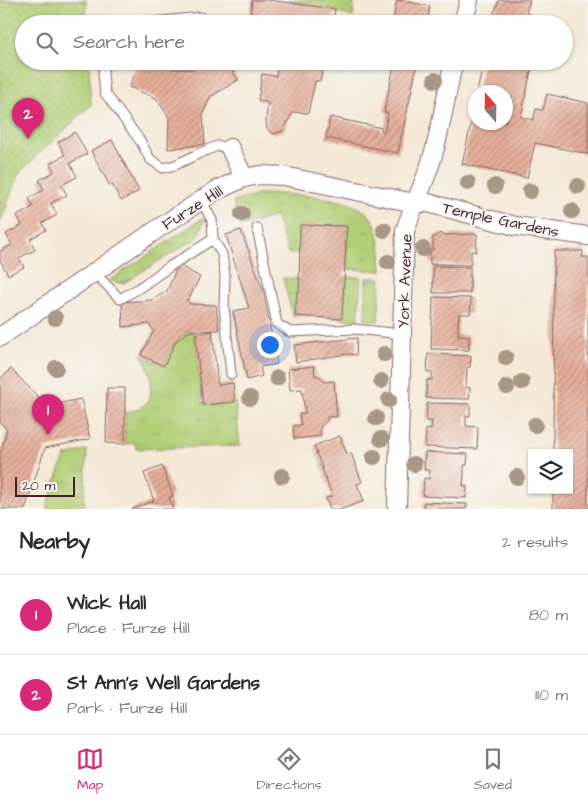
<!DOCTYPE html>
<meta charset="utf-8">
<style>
:root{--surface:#fff;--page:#f2f2f3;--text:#2b2b33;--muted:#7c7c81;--line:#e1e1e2;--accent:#db2777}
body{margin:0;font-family:"Architects Daughter",sans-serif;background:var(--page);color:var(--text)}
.controls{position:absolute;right:15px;bottom:15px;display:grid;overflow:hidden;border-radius:0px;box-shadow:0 1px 4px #0004}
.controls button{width:45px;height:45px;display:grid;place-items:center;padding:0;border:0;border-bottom:1px solid var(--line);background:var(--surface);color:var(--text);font:25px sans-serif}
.compass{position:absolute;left:468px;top:85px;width:45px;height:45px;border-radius:50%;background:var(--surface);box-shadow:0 1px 4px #0004;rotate:340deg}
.scale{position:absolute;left:15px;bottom:12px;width:60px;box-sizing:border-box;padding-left:5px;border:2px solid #4a1f2b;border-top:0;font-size:14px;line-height:18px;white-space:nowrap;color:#4a1f2b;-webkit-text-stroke:4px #f6f6f2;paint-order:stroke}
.you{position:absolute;left:269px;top:344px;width:18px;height:18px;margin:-12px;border:4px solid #fff;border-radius:50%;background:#1a73e8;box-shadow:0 0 0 8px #1a73e833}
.badge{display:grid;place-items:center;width:32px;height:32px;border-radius:50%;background:var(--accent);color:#fff;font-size:16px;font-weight:700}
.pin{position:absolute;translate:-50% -41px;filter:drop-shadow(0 1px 2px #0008)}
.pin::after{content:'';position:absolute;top:26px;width:18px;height:15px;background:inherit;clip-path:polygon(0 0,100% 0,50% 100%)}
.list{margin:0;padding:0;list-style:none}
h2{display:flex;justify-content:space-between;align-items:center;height:65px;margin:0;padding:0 20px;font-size:21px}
h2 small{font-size:16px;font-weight:400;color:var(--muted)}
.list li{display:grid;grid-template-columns:32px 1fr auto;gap:15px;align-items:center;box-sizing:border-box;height:80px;padding:0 20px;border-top:1px solid var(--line)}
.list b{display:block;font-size:19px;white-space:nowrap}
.list p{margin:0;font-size:16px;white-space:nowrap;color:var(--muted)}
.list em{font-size:16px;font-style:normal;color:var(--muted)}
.icon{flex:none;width:28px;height:28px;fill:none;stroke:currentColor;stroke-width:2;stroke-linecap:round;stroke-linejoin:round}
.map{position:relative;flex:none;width:588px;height:509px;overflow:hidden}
.search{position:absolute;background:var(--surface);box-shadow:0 1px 4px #0004;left:15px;right:15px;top:15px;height:55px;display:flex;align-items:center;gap:12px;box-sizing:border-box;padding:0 18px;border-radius:28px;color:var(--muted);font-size:19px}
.sheet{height:225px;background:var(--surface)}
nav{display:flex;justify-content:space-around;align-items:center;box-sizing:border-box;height:70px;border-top:1px solid var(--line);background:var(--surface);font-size:14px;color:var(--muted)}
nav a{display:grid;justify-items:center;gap:2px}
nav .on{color:var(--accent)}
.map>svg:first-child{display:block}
</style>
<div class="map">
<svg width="588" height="509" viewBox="0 0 588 509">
<defs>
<pattern id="grass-tufts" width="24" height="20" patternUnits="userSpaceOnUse" patternTransform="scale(1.25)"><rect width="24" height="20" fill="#b1ce75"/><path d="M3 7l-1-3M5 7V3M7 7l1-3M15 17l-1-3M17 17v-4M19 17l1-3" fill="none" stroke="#9ab065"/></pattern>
<pattern id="park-dots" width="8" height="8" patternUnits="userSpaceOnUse" patternTransform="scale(1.25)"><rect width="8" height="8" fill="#b1ce75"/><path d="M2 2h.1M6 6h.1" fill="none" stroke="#9ab065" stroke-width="1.8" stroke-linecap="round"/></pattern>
<pattern id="building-hatch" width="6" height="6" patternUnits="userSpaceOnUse" patternTransform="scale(1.25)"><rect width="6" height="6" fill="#e5af9a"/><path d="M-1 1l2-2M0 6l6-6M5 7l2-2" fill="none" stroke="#bc8e7e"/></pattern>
</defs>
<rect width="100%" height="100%" fill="#f6f6f2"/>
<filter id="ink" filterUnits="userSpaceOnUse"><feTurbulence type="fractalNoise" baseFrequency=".02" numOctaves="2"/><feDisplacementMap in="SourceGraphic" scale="10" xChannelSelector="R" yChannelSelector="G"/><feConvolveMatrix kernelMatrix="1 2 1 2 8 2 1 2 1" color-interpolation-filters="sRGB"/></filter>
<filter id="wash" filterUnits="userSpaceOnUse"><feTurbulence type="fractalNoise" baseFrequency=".0096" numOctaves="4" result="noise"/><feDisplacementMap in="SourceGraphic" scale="20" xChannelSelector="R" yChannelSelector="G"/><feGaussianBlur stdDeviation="1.12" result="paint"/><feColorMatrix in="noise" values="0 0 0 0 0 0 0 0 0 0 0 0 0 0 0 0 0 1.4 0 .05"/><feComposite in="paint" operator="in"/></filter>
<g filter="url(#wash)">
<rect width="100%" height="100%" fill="#f4e8d6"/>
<!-- grass -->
<g fill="url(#grass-tufts)" stroke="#7e7650">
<path d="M261,194C288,194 360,194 374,222C381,237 381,255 382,271L346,269L347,226L300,225V253L289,254L275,216L241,227L233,202Z"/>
<path d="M203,218L204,220L198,237L124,283H118L110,280Z"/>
<path d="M345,277H361L358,320L342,319Z"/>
<path d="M283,278L299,279V292L297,293L295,316L293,317Z"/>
<path d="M366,278H381L378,321L365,320Z"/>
<path d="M190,331L195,334L203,405L235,402L240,446L136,449L135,443L125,444V413L139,409L150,400C152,380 152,372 141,355L164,366L176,341Z"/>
<path d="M87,450L84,509H46L65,456Z"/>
</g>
<!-- park -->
<g fill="url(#park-dots)" stroke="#7e7650">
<path d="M0,0H86V24H24V61H89L91,105L19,173L0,223Z"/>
<path d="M287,0H354L353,17Z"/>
</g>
<g id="blocks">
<!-- building -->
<g fill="url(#building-hatch)">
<path d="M252,0H268L335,9L333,24H249Z"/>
<path d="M397,0L430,6L428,18L416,16L414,24H392Z"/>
<path d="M499,0H530L526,13L536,16L533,24H513L507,22V24H499L491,21Z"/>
<path d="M141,61H160L174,69H194L203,61H226L238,80L210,97L203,114L205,144L168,149L169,117L156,98L129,87Z"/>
<path d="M278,61H319V63L324,64L320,81H315L308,113L293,112L283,131L273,134L267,129L266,120L268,103L258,100L262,74L276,76Z"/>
<path d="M395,61L417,65L398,153L326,138L330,117L382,128L381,131L384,132L388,113L384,112Z"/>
<path d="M484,61H533L521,117L533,120L536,109L543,110L547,94L588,103V154L535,143L527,178L462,164L475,106L476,122H506V92H477Z"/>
<path d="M75,132L87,154L70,163L77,177L61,185L67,195L51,203L57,215L42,223L46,230L30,239L35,250L19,258L24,267L8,275L0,260V251L12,245L6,234L22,225L17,216L33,207L29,198L44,190L39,180L54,172L50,163L65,155L58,142Z"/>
<path d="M112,140L139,191L121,201L112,184L110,186L91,151Z"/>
<path d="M300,225L347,226L342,319L295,316L297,292H299Z"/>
<path d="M241,230L263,290L277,364L260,367L262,376L247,380L233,311L249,308L226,235Z"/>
<path d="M440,233L442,235L477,234L476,252L471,251V265L430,264V250H433V242L434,241L432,238Z"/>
<path d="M554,251H583L582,257H588V509H553V490H569V453H553Z"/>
<path d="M178,265L200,277L188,300L186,299L190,304L216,305L219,330L190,331L176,341L164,366L141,355L154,331L149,324L123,327L122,302L152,300L167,291Z"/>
<path d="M433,266L470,267V293H433Z"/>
<path d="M433,297L471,298L470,314H459L458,325V335L469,336V350L431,349Z"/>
<path d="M212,331L218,385L233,383L235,402L203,405L195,334Z"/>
<path d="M357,338L356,355L348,354L296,362L294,345Z"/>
<path d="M428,354L471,356L470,367H467L466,387L470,388L469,399L426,398L427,380H432V372H427Z"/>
<path d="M314,366L315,376L318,375L323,380L324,382L334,381L337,416L327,417L328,420L320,427L321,436L294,439L293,426L301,425L299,414L305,413L302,389L290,390L288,369Z"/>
<path d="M11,369L47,406L81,399L90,439L45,448L25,509H0V455L7,430L0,422V379Z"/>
<path d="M107,388H125V444L106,443Z"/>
<path d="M427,403L470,404V416H466V426L478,427L477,449L425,447L426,429L431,430L432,421H426Z"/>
<path d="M340,436L347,454L351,453L362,482L357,484L364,501L342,509H330L326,498L332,496L314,446Z"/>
<path d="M425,452L468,454L467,465H464V475L463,486H467L466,498L423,496L424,478L429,479L430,470H424Z"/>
<path d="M162,466L173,496L169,497L173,509H132L154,501L144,473Z"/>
<path d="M424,502L467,504L466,509H423Z"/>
</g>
</g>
</g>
<g filter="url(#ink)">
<use href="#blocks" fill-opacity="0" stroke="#866567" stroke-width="1"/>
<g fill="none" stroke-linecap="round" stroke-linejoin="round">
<defs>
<g id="service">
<path d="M132,24L201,17"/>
<path d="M104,61L103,75L105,93L141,142L150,159L163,168L175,165L198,154L217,146L230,148"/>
<path d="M257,228L277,324L290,332L354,329L402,334"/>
<path d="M213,239L222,254L225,276L224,307L231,374"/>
<path d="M94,272L120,299L139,288L169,267L213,239L212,220L201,200"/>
</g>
<g id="minor">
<path d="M463,24L469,0"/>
<path d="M230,148L244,178"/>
<path d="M0,337L159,228L217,190L244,178L260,175L284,176L414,203H428L515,226L588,236"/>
<path d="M397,509L405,231C413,205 426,181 433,155C442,125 446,93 454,61"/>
</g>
</defs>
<!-- service casing -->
<use href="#service" stroke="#866567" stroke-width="11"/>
<!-- minor casing -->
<use href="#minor" stroke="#866567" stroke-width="20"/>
<!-- service -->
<use href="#service" stroke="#fff" stroke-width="9"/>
<!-- minor -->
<use href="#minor" stroke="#fff" stroke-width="18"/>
</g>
<!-- trees -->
<g fill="#a89784">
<circle cx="435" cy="80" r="8"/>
<circle cx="468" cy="183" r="8"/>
<circle cx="495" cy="186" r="8"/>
<circle cx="578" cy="186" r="8"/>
<circle cx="530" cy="191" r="8"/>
<circle cx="572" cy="211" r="8"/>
<circle cx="242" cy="214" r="8"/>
<circle cx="384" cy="230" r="8"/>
<circle cx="423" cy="249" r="8"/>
<circle cx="388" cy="262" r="8"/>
<circle cx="55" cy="318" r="8"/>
<circle cx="384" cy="354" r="8"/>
<circle cx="506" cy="358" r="8"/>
<circle cx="56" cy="368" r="8"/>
<circle cx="277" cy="378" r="8"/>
<circle cx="381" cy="381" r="8"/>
<circle cx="522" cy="382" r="8"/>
<circle cx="507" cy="387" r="8"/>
<circle cx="250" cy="398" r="8"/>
<circle cx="389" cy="400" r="8"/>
<circle cx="376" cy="418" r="8"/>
<circle cx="535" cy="425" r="8"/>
<circle cx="381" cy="439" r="8"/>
<circle cx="374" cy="457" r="8"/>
<circle cx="414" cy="464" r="8"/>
<circle cx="282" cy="476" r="8"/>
<circle cx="517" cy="477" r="8"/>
</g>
</g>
<g text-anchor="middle" stroke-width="4" stroke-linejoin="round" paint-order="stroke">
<!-- street labels -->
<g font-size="16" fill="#4a1f2b" stroke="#f6f6f2">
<text transform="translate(192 207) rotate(-32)" y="6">Furze Hill</text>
<text transform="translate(501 219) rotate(12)" y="6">Temple Gardens</text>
<text transform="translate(404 281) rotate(-88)" y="6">York Avenue</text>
</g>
</g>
</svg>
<div class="controls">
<button><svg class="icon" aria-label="layers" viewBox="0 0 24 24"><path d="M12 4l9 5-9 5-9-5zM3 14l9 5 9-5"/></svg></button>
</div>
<svg class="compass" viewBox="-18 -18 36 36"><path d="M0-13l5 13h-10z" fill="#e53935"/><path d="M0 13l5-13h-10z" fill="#7c7c81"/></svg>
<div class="scale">20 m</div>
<div class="you"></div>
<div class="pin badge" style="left:48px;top:435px">1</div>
<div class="pin badge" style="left:28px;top:139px">2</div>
<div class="search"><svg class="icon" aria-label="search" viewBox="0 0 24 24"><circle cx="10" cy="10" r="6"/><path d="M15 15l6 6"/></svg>Search here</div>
</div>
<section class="sheet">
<h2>Nearby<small>2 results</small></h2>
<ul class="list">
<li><span class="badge">1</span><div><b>Wick Hall</b><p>Place · Furze Hill</p></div><em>80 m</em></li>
<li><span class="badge">2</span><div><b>St Ann's Well Gardens</b><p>Park · Furze Hill</p></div><em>110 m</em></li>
</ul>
</section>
<nav>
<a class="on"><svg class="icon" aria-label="map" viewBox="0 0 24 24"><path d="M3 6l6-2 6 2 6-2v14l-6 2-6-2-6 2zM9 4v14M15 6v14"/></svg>Map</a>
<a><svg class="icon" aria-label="directions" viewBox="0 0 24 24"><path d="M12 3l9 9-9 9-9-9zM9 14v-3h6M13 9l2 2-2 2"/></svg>Directions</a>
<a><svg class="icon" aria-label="saved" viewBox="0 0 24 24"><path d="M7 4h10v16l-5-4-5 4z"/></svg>Saved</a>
</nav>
